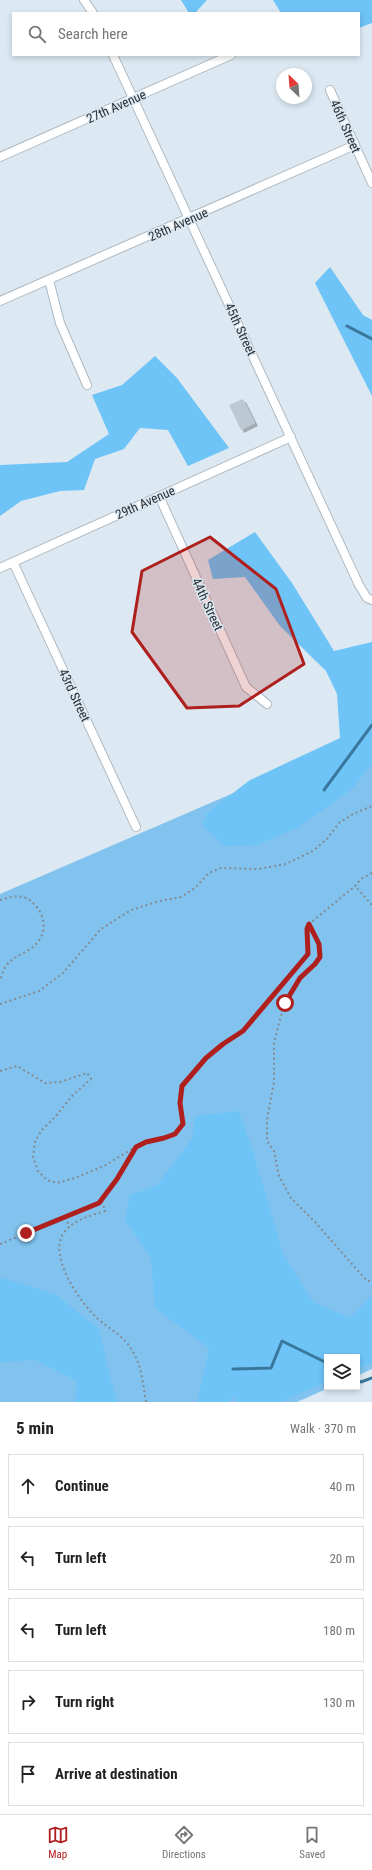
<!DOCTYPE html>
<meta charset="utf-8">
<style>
:root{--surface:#fff;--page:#f6f6f6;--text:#222;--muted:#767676;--line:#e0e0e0;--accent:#af1f1d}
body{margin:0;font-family:"Roboto Condensed",sans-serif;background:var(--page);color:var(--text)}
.controls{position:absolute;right:12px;bottom:12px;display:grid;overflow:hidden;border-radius:0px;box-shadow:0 2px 6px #0003}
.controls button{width:36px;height:36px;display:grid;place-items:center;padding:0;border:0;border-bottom:1px solid var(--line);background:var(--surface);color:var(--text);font:20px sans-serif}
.compass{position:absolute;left:276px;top:68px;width:36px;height:36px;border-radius:50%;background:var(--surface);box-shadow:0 2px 6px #0003;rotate:335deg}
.stop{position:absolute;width:12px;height:12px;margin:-9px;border:3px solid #af1f1d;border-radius:50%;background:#fff}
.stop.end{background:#af1f1d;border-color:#fff;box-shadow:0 1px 4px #0008}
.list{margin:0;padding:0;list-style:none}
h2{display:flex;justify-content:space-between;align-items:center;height:52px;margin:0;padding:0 16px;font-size:17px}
h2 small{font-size:13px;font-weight:400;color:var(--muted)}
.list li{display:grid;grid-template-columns:26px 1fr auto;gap:12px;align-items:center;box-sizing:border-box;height:64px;margin:0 8px 8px;padding:0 8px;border:1px solid var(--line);border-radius:0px}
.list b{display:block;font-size:15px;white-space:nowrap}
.list em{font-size:13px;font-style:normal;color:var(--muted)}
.icon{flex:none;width:22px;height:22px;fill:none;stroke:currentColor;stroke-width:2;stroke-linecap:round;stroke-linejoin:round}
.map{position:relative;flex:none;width:372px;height:1402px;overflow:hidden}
.search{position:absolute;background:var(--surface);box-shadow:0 2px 6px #0003;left:12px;right:12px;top:12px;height:44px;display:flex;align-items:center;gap:10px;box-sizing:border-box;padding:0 14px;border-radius:0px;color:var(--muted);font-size:15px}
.sheet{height:412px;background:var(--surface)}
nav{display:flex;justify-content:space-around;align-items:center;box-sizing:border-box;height:56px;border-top:1px solid var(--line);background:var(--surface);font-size:11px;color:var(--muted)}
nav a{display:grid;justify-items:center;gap:2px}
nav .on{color:var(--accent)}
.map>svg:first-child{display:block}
</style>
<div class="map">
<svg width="372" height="1402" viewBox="0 0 372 1402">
<defs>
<filter id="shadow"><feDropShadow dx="3" dy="3" stdDeviation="0" flood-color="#0004"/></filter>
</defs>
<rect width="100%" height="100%" fill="#dce9f2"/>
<!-- green -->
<path fill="#81c3ee" d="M372,733V1369L357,1376V1357H327V1387H331L297,1402H0V894Z"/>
<!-- forest -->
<g fill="#6ec3f7">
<path d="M181,0H207L195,13H189Z"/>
<path d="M273,0H372V23L359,28V13H281Z"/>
<path d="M330,267L363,315L372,320V396L315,283Z"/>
<path d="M155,356L177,378L229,448L188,466L168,430L140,428L124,449L95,459L84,490L60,491L21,501L0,516V465L67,462L109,434L92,395L122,385Z"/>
<path d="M255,532L292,583L334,651L372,642V764L352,789L297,828L257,845L224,846L202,825L207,813L250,780L340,738L337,694L326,671L280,626L245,577L213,579L208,560Z"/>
<path d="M239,1111L254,1155L283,1253L313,1302L350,1318L372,1296V1363L357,1370V1357H327V1382L280,1402H238L234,1397L227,1402H197L209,1348L155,1308L151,1258L125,1220L130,1195L157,1185L192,1139L195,1116Z"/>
<path d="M2,1278L55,1294L99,1329L109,1373L117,1402H75L77,1381L35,1360L0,1362V1279Z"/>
</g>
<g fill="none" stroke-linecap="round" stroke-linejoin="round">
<!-- stream -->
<g stroke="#39779c" stroke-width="3">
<path d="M347,326L372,339"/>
<path d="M324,790L372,725"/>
<path d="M233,1369L271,1368L282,1341L327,1363"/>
<path d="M357,1380L361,1382L372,1378"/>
</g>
</g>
<!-- building -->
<path fill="#bcc9d2" filter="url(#shadow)" d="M243,399L255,423L241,430L229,405Z"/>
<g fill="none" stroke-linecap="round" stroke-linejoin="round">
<defs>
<g id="street">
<path d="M84,0L93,13"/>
<path d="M113,55L359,585L367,598L372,600"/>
<path d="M330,90L372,183"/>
<path d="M0,157L231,55"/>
<path d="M49,280L60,323L87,385"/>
<path d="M0,301L355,145"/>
<path d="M159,496L246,687L267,704"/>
<path d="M13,562L136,827"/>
<path d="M0,568L291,437"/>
</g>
</defs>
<!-- street casing -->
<use href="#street" stroke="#adb9c2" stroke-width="10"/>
<!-- path -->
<g stroke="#828b91" stroke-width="2" stroke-dasharray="2 3" stroke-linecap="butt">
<path d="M372,873L361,879L355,886L372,905"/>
<path d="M0,900C12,896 24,893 34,904C46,916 48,934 33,947C25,954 13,956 6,966C3,970 2,976 0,980"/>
<path d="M309,924L319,944L320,957L315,964L300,978L285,1003L279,1023L274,1043V1082L267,1119V1141L274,1151L279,1176L291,1198L316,1223L367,1281H372"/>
<path d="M0,1004L39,991L63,973L101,929L131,910L160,901L181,897L195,888L209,873L221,868L258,869L286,864L313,851L327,839L339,823L353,814L372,806"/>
<path d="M0,1071L17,1066L45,1083L60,1082L87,1073L91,1079L72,1096L56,1116L41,1131L35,1142L33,1157L38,1171L47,1180L57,1183L75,1178L104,1166L134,1148"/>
<path d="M102,1201L105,1211C90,1216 72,1220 63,1234C49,1256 78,1299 94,1315C106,1328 125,1335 133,1352C142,1367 143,1385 146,1402"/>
<path d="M66,1217L69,1227"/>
<path d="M0,1244L99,1203L123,1170L136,1147L146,1142L164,1138L175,1134L183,1124L180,1103L182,1086L206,1059L223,1044L243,1031L308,954L307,929L309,924L355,886"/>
</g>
<!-- street -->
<use href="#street" stroke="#fff" stroke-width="8"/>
</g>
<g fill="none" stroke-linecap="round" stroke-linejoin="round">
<!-- route -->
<path stroke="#af1f1d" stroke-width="5" d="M26,1233L99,1203L117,1179L136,1147L146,1142L164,1138L175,1134L183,1124L180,1103L182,1086L206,1058L223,1044L243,1031L308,954L307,929L309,924L319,944L320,957L315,964L300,978L285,1003"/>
</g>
<!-- marked area -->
<path fill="#af1f1d" fill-opacity="0.2" stroke="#af1f1d" stroke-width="3" stroke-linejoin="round" d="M210,537L276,589L304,664L239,706L187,708L132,632L142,571Z"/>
<g text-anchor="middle" stroke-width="3" stroke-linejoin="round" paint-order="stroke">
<!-- street labels -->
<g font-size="13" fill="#2b3034" stroke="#dce9f2">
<text transform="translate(116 106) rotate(-24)" y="5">27th Avenue</text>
<text transform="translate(346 126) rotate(66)" y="5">46th Street</text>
<text transform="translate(178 224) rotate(-24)" y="5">28th Avenue</text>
<text transform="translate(241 329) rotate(65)" y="5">45th Street</text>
<text transform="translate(145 502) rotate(-24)" y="5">29th Avenue</text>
<text transform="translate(208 604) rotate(65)" y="5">44th Street</text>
<text transform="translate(75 695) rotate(65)" y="5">43rd Street</text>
</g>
</g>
</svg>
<div class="controls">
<button><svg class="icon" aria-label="layers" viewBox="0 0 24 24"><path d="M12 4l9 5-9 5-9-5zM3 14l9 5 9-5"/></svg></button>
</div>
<svg class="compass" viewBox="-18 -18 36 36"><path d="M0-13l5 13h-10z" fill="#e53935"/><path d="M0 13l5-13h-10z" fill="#767676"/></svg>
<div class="stop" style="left:285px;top:1003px"></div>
<div class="stop end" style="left:26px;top:1233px"></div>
<div class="search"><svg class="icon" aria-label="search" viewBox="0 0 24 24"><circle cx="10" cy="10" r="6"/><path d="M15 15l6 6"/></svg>Search here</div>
</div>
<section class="sheet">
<h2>5 min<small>Walk · 370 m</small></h2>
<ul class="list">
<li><svg class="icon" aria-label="ahead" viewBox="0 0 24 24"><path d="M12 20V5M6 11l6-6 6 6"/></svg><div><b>Continue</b></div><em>40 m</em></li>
<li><svg class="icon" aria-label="left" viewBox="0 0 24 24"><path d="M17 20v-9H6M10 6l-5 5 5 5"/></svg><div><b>Turn left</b></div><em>20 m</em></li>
<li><svg class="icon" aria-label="left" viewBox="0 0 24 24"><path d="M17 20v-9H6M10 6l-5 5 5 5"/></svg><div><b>Turn left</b></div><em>180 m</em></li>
<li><svg class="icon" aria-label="right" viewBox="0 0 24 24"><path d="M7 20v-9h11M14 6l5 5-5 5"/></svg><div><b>Turn right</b></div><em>130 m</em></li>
<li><svg class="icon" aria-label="arrive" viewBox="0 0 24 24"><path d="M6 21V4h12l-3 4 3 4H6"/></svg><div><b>Arrive at destination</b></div></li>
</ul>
</section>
<nav>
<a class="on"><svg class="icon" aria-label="map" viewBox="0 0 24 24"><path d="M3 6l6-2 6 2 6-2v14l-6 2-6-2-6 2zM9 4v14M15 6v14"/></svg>Map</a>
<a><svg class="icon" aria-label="directions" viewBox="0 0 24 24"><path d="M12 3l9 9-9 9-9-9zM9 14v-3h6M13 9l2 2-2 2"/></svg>Directions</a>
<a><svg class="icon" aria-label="saved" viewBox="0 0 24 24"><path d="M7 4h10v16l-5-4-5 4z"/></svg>Saved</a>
</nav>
